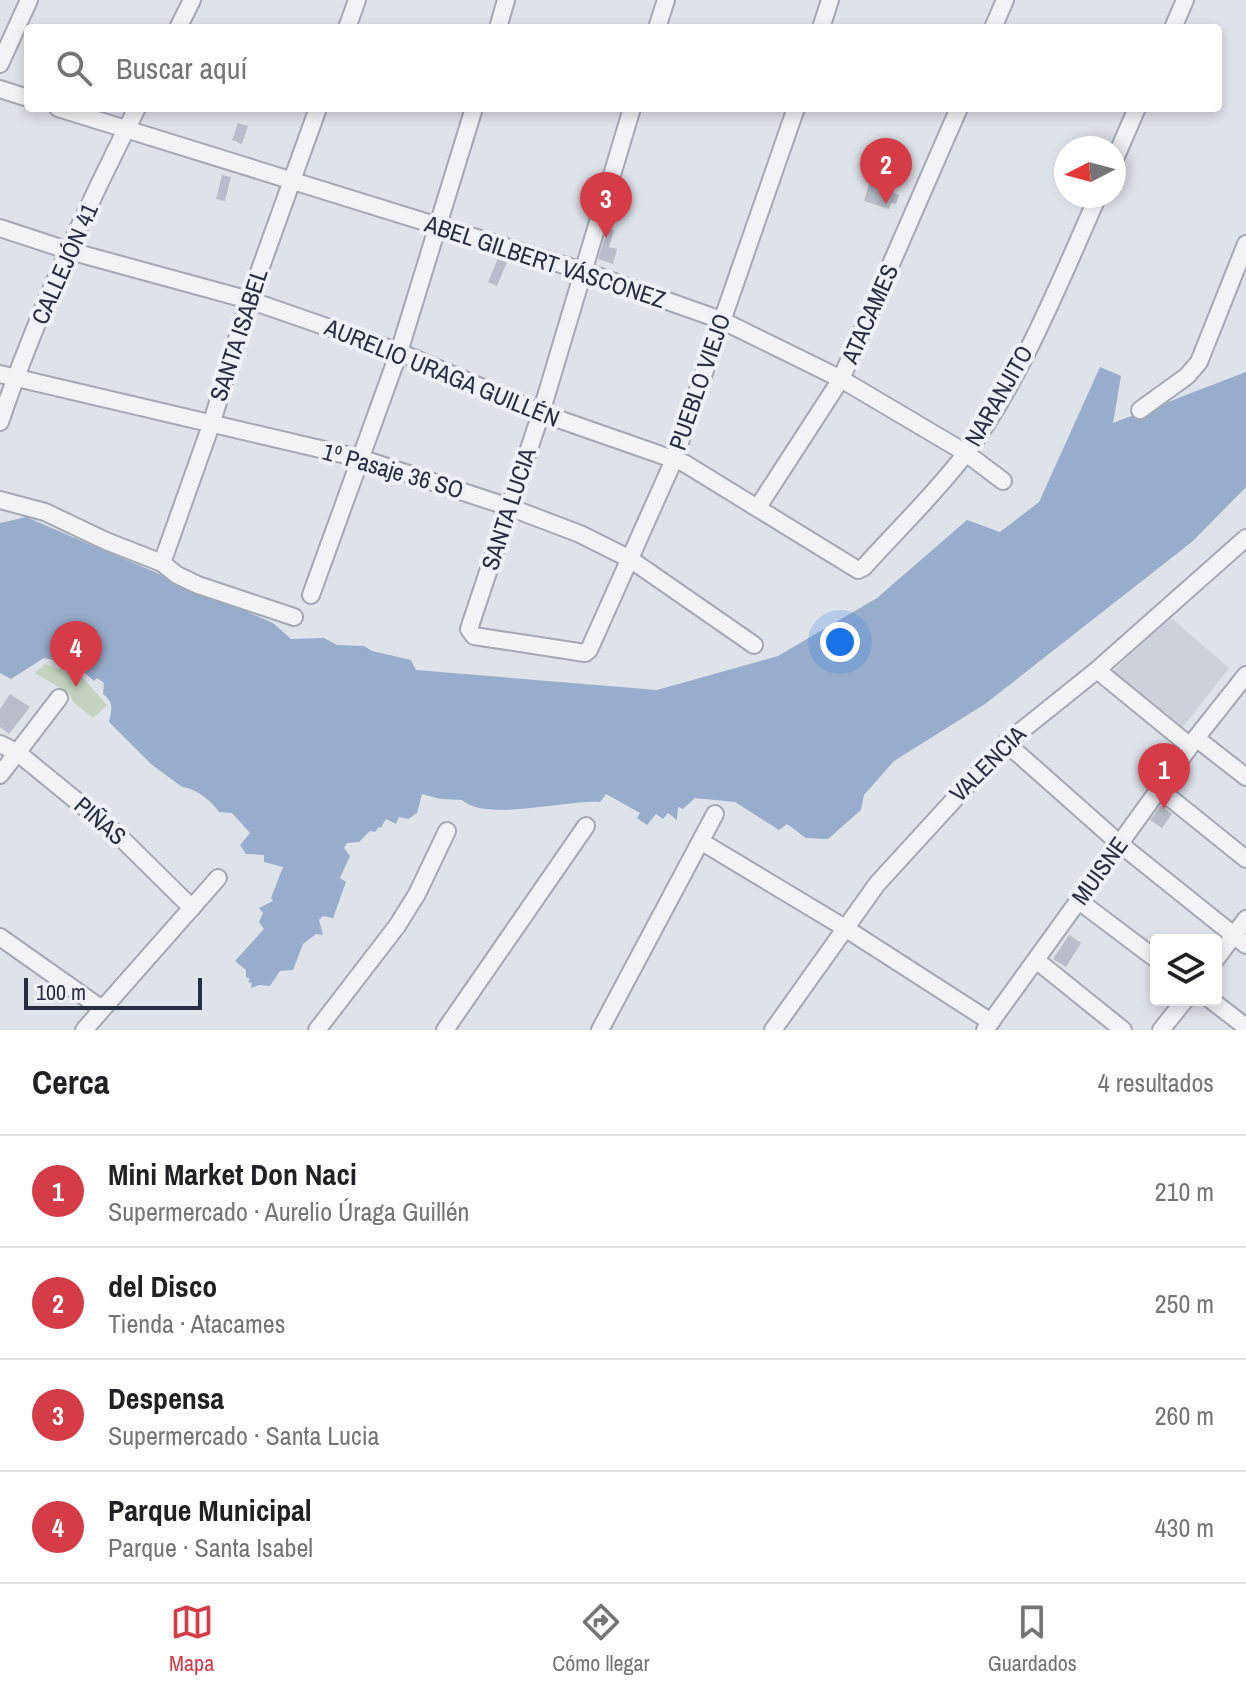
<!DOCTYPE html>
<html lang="es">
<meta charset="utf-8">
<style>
:root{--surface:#fff;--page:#f2f2f2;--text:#202124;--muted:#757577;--line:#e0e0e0;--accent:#d53c48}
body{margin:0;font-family:"Archivo Narrow",sans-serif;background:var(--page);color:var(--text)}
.controls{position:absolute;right:24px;bottom:24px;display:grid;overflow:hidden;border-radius:8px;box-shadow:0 4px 12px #0003}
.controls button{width:72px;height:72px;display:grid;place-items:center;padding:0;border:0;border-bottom:2px solid var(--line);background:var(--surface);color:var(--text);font:40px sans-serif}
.compass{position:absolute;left:1054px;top:136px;width:72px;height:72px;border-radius:50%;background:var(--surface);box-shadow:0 4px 12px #0003;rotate:264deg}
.scale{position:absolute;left:24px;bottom:20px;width:178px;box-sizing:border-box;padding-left:8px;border:4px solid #272e41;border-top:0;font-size:22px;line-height:28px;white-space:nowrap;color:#272e41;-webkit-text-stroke:6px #eef1f6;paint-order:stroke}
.you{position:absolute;left:840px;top:642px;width:28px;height:28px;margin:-20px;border:6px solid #fff;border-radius:50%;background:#1a73e8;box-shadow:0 0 0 12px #1a73e833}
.badge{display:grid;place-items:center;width:52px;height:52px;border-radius:50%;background:var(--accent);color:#fff;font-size:26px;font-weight:700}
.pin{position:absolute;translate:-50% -66px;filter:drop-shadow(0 2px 4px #0008)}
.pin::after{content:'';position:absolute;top:42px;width:28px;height:24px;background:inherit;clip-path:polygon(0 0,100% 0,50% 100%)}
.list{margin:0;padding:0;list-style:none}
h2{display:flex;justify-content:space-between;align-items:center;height:104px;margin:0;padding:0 32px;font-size:34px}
h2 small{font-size:26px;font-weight:400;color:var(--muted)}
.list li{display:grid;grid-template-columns:52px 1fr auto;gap:24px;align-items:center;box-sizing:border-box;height:112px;padding:0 32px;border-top:2px solid var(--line)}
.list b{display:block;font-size:30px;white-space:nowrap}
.list p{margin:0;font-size:26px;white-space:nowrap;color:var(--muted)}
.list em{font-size:26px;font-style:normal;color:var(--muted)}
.icon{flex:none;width:44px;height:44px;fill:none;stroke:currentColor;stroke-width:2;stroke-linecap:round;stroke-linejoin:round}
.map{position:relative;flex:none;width:1246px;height:1030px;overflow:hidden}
.search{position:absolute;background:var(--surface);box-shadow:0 4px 12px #0003;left:24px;right:24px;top:24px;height:88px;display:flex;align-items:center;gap:20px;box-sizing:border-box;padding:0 28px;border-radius:8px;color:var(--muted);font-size:30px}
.sheet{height:552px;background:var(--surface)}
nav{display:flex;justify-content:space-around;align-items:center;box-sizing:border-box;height:112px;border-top:2px solid var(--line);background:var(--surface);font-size:22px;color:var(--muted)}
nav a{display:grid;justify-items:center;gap:4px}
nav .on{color:var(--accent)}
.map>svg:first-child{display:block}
</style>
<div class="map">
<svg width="1246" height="1030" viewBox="0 0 1246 1030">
<rect width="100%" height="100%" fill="#dee2e9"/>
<!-- built -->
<path fill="#ccd1db" d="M1170,617L1229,668L1183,727L1113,671Z"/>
<!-- green -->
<path fill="#c3d3bf" d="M45,664L82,677L107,705L93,718L73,702L69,693L35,673Z"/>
<!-- water -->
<path fill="#97adcb" d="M1100,367L1121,376L1113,423L1246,372V487L1193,541L985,704L894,761L864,795L861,810L828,839L806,838L787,824L779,830L735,802L695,798L683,809L678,807L677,820L668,813L663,819L656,814L647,825L637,818L640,813L606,794L600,802C565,800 486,822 462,800L440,799L422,794L417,813L408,819L399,817L396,824L386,819L381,828L379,827L375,832L370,831L359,842L347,843L344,848L350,856L340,878L346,882L333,918L323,916L319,920L323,935L316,934L303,944L293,970L280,971L270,986L259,985L251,988L252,983L248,982L250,979L246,977V970L235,961L264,929L259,922L263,913L259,908L273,901L271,898L283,867L264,862V855L246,854L240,845L250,833L232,813L219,812C212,801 195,788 182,787L151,764L109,722C112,709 114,703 103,694L104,683L97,678L94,681L83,671L59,658L54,660L44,658L11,679L0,673V523L26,517L248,612L273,623L291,639L324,638L337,645L364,646L372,651L411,660L416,670L657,690L778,656L877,598L967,520L1000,532L1039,502Z"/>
<!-- building -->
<g fill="#b8bdc9">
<path d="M238,123L248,126L242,144L232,140Z"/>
<path d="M222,175L231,177L225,201L216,199Z"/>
<path d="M869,184L899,195L896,204L891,203L889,209L864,201Z"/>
<path d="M608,228L614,230L609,247L617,249L613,264L598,259Z"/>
<path d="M498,258L507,262L497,286L488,282Z"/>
<path d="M10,694L30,707L9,734L0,727V709Z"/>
<path d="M1161,805L1172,814L1162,828L1150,820Z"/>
<path d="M1069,935L1081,943L1066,967L1053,959Z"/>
</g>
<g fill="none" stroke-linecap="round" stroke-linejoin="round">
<defs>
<g id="minor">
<path d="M178,28L192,0"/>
<path d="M347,28L357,0"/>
<path d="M498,28L506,0"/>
<path d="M657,28L666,0"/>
<path d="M821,28L830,0"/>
<path d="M993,28L1005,0"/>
<path d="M1173,28L1185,0"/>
<path d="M0,64L29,0"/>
<path d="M0,89L28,98"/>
<path d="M58,108L583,271L721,320L841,379L966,453L1003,481"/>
<path d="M632,108L541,413L469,629L474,636L585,653L589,650L673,462L796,108"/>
<path d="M1114,161L1137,108"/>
<path d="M0,228L70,251L249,300L399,352L541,413L684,463L858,570L864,567C898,529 936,493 966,453C1020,382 1062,277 1098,196"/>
<path d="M0,374L363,459L509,507L580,534L630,559L754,645"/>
<path d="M1140,410L1187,376L1199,362L1246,244"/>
<path d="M0,422C36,316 86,208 137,108"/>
<path d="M0,500L45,512L106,541L162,563L177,575L198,585L294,617"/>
<path d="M758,507L841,379L959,108"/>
<path d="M162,563L211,425L249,300L318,108"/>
<path d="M311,595L399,352L474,108"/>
<path d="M1097,670L1190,746"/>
<path d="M1196,738L1246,777"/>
<path d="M1006,743L1120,844L1246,945"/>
<path d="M0,744L18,753L117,834L192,908"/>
<path d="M0,775L59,698"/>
<path d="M1159,789L1246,859"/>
<path d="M702,842L845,928L991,1022"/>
<path d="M1079,901L1156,959"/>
<path d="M0,937L102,1009"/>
<path d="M1216,959L1246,919"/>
<path d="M1036,960L1123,1030"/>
<path d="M1211,1000L1246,1027"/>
<path d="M84,1030L218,878"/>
<path d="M317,1030L397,926L417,894L447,831"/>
<path d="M445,1030L586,826"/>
<path d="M600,1030L715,814"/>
<path d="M773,1030L877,884L1006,743L1097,670L1246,538"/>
<path d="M985,1030L1196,738L1246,675"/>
<path d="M1161,1030L1185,1000"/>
</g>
</defs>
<!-- minor casing -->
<use href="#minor" stroke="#a3a8b3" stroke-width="20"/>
<!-- minor -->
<use href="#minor" stroke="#f1f3f7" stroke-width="16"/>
</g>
<g text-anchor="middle" stroke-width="8" stroke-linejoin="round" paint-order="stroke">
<!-- street labels -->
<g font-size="24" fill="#272e41" stroke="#eef1f6">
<text transform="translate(545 262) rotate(18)" y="8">ABEL GILBERT VÁSCONEZ</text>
<text transform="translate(65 264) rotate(-66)" y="8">CALLEJÓN 41</text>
<text transform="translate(870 314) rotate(-66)" y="8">ATACAMES</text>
<text transform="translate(239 335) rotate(-72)" y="8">SANTA ISABEL</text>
<text transform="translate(442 373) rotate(22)" y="8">AURELIO URAGA GUILLÉN</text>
<text transform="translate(700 382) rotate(-71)" y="8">PUEBLO VIEJO</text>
<text transform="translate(999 396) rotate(-60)" y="8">NARANJITO</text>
<text transform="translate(393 471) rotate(16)" y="8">1º Pasaje 36 SO</text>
<text transform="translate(509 509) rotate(-72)" y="8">SANTA LUCIA</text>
<text transform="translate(988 764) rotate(-45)" y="8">VALENCIA</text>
<text transform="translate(100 821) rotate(41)" y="8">PIÑAS</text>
<text transform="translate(1100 871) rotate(-54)" y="8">MUISNE</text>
</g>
</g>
</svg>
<div class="controls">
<button><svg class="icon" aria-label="layers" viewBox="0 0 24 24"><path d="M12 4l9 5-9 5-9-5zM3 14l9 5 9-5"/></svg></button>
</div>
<svg class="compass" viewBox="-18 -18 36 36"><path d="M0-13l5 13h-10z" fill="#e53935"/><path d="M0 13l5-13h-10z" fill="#757577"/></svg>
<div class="scale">100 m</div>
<div class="you"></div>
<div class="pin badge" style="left:1164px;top:809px">1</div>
<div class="pin badge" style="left:886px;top:204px">2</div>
<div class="pin badge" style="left:606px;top:238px">3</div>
<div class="pin badge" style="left:76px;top:687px">4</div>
<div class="search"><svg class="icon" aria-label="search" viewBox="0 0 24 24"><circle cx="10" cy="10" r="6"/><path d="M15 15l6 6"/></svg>Buscar aquí</div>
</div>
<section class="sheet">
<h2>Cerca<small>4 resultados</small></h2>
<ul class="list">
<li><span class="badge">1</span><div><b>Mini Market Don Naci</b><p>Supermercado · Aurelio Úraga Guillén</p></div><em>210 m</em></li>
<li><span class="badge">2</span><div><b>del Disco</b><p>Tienda · Atacames</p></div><em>250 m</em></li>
<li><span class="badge">3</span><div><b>Despensa</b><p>Supermercado · Santa Lucia</p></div><em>260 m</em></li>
<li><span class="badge">4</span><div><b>Parque Municipal</b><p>Parque · Santa Isabel</p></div><em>430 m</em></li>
</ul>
</section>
<nav>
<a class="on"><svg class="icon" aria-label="map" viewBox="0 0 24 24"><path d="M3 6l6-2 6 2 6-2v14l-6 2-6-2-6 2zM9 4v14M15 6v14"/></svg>Mapa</a>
<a><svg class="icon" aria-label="directions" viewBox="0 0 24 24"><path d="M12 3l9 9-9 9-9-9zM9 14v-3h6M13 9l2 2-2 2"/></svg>Cómo llegar</a>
<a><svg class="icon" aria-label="saved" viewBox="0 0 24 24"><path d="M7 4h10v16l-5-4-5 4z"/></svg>Guardados</a>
</nav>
